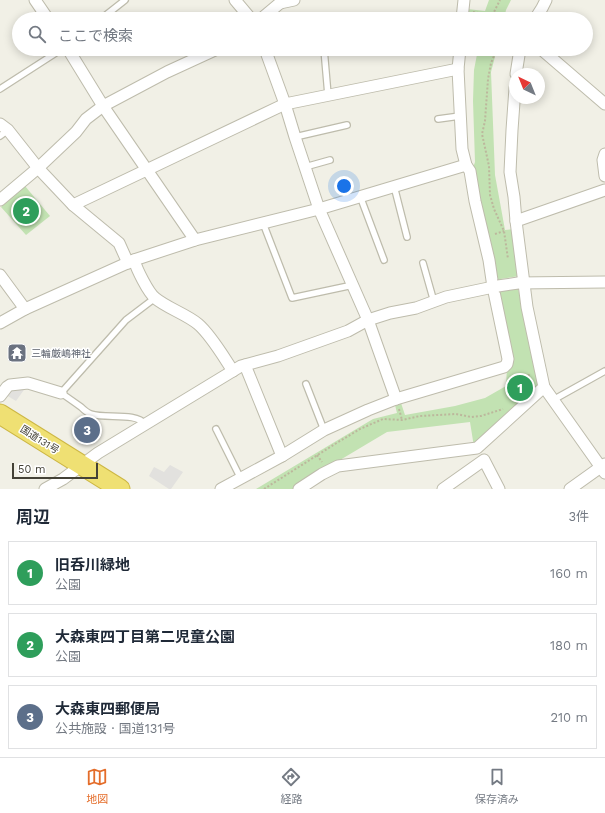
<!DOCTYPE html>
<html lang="ja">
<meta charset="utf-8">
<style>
:root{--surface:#fff;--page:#f6f6f7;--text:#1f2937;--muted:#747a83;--line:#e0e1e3;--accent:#e46d2a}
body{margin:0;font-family:"Work Sans","Noto Sans JP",sans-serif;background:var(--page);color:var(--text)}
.compass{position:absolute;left:509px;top:68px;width:36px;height:36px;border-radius:50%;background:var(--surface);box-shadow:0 2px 10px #0003;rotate:317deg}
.scale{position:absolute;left:12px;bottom:10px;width:86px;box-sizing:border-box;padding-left:4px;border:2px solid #434136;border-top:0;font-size:11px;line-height:14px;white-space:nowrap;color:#434136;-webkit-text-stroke:3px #fff;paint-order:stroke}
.you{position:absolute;left:344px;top:186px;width:14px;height:14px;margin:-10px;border:3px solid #fff;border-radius:50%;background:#1a73e8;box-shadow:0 0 0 6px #1a73e833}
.badge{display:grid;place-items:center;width:26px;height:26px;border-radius:50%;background:var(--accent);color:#fff;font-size:13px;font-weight:700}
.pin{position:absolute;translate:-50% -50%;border:2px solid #fff;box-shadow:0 1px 4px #0006}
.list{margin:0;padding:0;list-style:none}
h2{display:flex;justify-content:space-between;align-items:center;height:52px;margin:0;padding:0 16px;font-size:17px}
h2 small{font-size:13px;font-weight:400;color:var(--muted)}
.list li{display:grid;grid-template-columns:26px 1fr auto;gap:12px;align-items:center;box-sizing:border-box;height:64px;margin:0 8px 8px;padding:0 8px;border:1px solid var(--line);border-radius:0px}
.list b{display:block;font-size:15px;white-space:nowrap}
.list p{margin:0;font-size:13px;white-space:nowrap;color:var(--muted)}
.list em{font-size:13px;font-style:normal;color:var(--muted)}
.icon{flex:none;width:22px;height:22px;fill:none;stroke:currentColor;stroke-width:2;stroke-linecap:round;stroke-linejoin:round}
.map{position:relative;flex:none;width:605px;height:489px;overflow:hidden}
.search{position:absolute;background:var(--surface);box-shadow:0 2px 10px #0003;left:12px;right:12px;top:12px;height:44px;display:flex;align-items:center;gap:10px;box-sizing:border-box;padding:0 14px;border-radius:22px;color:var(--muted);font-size:15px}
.sheet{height:268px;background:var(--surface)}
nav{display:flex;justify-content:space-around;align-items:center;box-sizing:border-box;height:56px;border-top:1px solid var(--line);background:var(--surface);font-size:11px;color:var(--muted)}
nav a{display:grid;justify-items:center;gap:2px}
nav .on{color:var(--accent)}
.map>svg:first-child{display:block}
</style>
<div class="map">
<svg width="605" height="489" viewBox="0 0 605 489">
<rect width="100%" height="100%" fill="#f1f0e6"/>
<!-- green -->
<g fill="#c2e2b2">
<path d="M489,0H511L506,10L504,19H482V17L466,14L467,9L485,11Z"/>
<path d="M478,49H497L491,72L495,175L505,230L513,229L519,276L494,280L473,168L475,162L473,101L474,70Z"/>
<path d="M25,186L50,216L26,235L1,207Z"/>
<path d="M518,288L521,303L538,381L537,390L474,447L470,422L387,432L335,463L296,489H256L373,419L397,413L395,405L401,403L405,415L455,406L485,398L506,386L507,367L497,290Z"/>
</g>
<!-- parking -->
<g fill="#e2e1de">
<path d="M26,387L16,401L6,395L11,388Z"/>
<path d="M170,465L183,472L171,489H169L149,476L154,467L164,472Z"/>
</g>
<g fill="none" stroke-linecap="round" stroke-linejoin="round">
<defs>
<g id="lane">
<path d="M101,19L125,0"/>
<path d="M324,49L328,95"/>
<path d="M0,89L62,49"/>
<path d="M438,119L460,116"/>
<path d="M0,136L8,130"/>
<path d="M295,137L347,125"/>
<path d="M305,167L330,160"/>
<path d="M394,186L407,237"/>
<path d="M360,196L384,260"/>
<path d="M263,223L292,298L353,285"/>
<path d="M423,263L434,302"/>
<path d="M306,384L324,430"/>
<path d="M553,400L605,371"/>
<path d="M145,424C136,412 105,419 91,414C88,413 84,410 81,407C74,402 67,397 61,393L126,320L155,298"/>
<path d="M216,429L241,479"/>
</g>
<g id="street">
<path d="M35,0L48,19"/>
<path d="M235,0L251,19"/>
<path d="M280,3L294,0"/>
<path d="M261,19L280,3L282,0"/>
<path d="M462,19L464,0"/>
<path d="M535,19L542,8L546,0"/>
<path d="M68,49L103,106L195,240"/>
<path d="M265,49L285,104L295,137L319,209L368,320L396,399"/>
<path d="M541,49L605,104"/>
<path d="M516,74L520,49"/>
<path d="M515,88L512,130L510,172L514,197L516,221L527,307L544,387L605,473"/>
<path d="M0,124L8,130L38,168L0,200"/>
<path d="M605,154L603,160L605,176"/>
<path d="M73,205L285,104L458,69"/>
<path d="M516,221L605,190"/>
<path d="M134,260C137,270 148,292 155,298C167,308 186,314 198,324C211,335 223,356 233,371"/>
<path d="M128,263L119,243L73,205L38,168L76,132L86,119L103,106L167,72L217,49"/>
<path d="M0,275L25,309"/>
<path d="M518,283L605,282"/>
<path d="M0,323L25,309L134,260L195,240L319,209L466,165"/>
<path d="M245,365L282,456"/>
<path d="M0,396L7,387L10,385L28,383L61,393"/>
<path d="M45,489L63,479L98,453L241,366L278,356L348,331L368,320L390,313L416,308L446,297L498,286"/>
<path d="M221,489L282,456L324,430L368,410L396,399L504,367L507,364L508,359L493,287L489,260L475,201L470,171L466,165L462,149L458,69L460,49"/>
<path d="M299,489L322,474L338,466L477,448L544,387"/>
<path d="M443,489L484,460L499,489"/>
<path d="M570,489L605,464"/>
</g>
<path id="highway" d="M0,414L120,489"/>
</defs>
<!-- lane casing -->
<use href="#lane" stroke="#bebcac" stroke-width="8"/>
<!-- street casing -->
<use href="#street" stroke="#bebcac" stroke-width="13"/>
<!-- highway casing -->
<use href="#highway" stroke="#cdb744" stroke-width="21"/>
<!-- path -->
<g stroke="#bcb79c" stroke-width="2" stroke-dasharray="2 2" stroke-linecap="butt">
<path d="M473,12L492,16"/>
<path d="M493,19L492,16L500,0"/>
<path d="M497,49L491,63L488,79L485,121L482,134L489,166L490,195L494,209L504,231L508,259"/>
<path d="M495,234L504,231"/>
<path d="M528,380L529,373"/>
<path d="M525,389L528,380L532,383"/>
<path d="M399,409L402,420"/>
<path d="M317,455L322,462"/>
<path d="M264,489L335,444L360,429L383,419L402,420L420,416L456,414L471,417L481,416L503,409"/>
</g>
<!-- lane -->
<use href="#lane" stroke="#fff" stroke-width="5.5"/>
<!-- street -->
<use href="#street" stroke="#fff" stroke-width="11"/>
<!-- highway -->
<use href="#highway" stroke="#efe073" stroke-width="19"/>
<defs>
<path id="street-bridge" d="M498,286L518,283"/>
</defs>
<!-- street-bridge casing -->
<use href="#street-bridge" stroke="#bebcac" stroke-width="13" stroke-linecap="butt"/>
<!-- street-bridge -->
<use href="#street-bridge" stroke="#fff" stroke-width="11"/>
</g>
<!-- icons -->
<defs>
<symbol id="temple-square" viewBox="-11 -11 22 22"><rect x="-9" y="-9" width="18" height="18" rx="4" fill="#6b7280" stroke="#fff"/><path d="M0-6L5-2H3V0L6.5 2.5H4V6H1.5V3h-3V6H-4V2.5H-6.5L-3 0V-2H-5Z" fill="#fff"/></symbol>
</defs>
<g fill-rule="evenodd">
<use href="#temple-square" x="6" y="342" width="22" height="22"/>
</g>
<g text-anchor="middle" stroke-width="3" stroke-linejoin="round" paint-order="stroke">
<!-- worship labels -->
<g font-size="10" fill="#5b616d" stroke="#fff" text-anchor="start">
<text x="31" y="357">三輪厳嶋神社</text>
</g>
<!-- street labels -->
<g font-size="10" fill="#434136" stroke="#fff">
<text transform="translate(40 439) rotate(32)" y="4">国道131号</text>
</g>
</g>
</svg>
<svg class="compass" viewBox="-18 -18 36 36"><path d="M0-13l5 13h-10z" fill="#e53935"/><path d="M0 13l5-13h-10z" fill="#747a83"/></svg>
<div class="scale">50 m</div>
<div class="you"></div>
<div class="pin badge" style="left:520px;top:388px;background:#2e9e5b">1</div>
<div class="pin badge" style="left:26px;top:211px;background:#2e9e5b">2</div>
<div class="pin badge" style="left:87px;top:430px;background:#5c6f8a">3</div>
<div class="search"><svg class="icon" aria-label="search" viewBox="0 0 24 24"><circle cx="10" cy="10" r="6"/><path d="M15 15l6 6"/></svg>ここで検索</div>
</div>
<section class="sheet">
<h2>周辺<small>3件</small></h2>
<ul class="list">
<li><span class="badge" style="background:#2e9e5b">1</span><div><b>旧呑川緑地</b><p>公園</p></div><em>160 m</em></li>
<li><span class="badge" style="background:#2e9e5b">2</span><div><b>大森東四丁目第二児童公園</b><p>公園</p></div><em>180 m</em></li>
<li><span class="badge" style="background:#5c6f8a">3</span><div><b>大森東四郵便局</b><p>公共施設 · 国道131号</p></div><em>210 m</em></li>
</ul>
</section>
<nav>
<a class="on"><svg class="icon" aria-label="map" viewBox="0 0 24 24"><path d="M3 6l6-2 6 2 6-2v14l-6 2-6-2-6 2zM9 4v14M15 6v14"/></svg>地図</a>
<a><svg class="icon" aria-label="directions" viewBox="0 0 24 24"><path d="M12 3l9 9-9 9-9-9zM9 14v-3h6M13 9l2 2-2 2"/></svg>経路</a>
<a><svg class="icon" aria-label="saved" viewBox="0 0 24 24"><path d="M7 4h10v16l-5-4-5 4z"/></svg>保存済み</a>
</nav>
